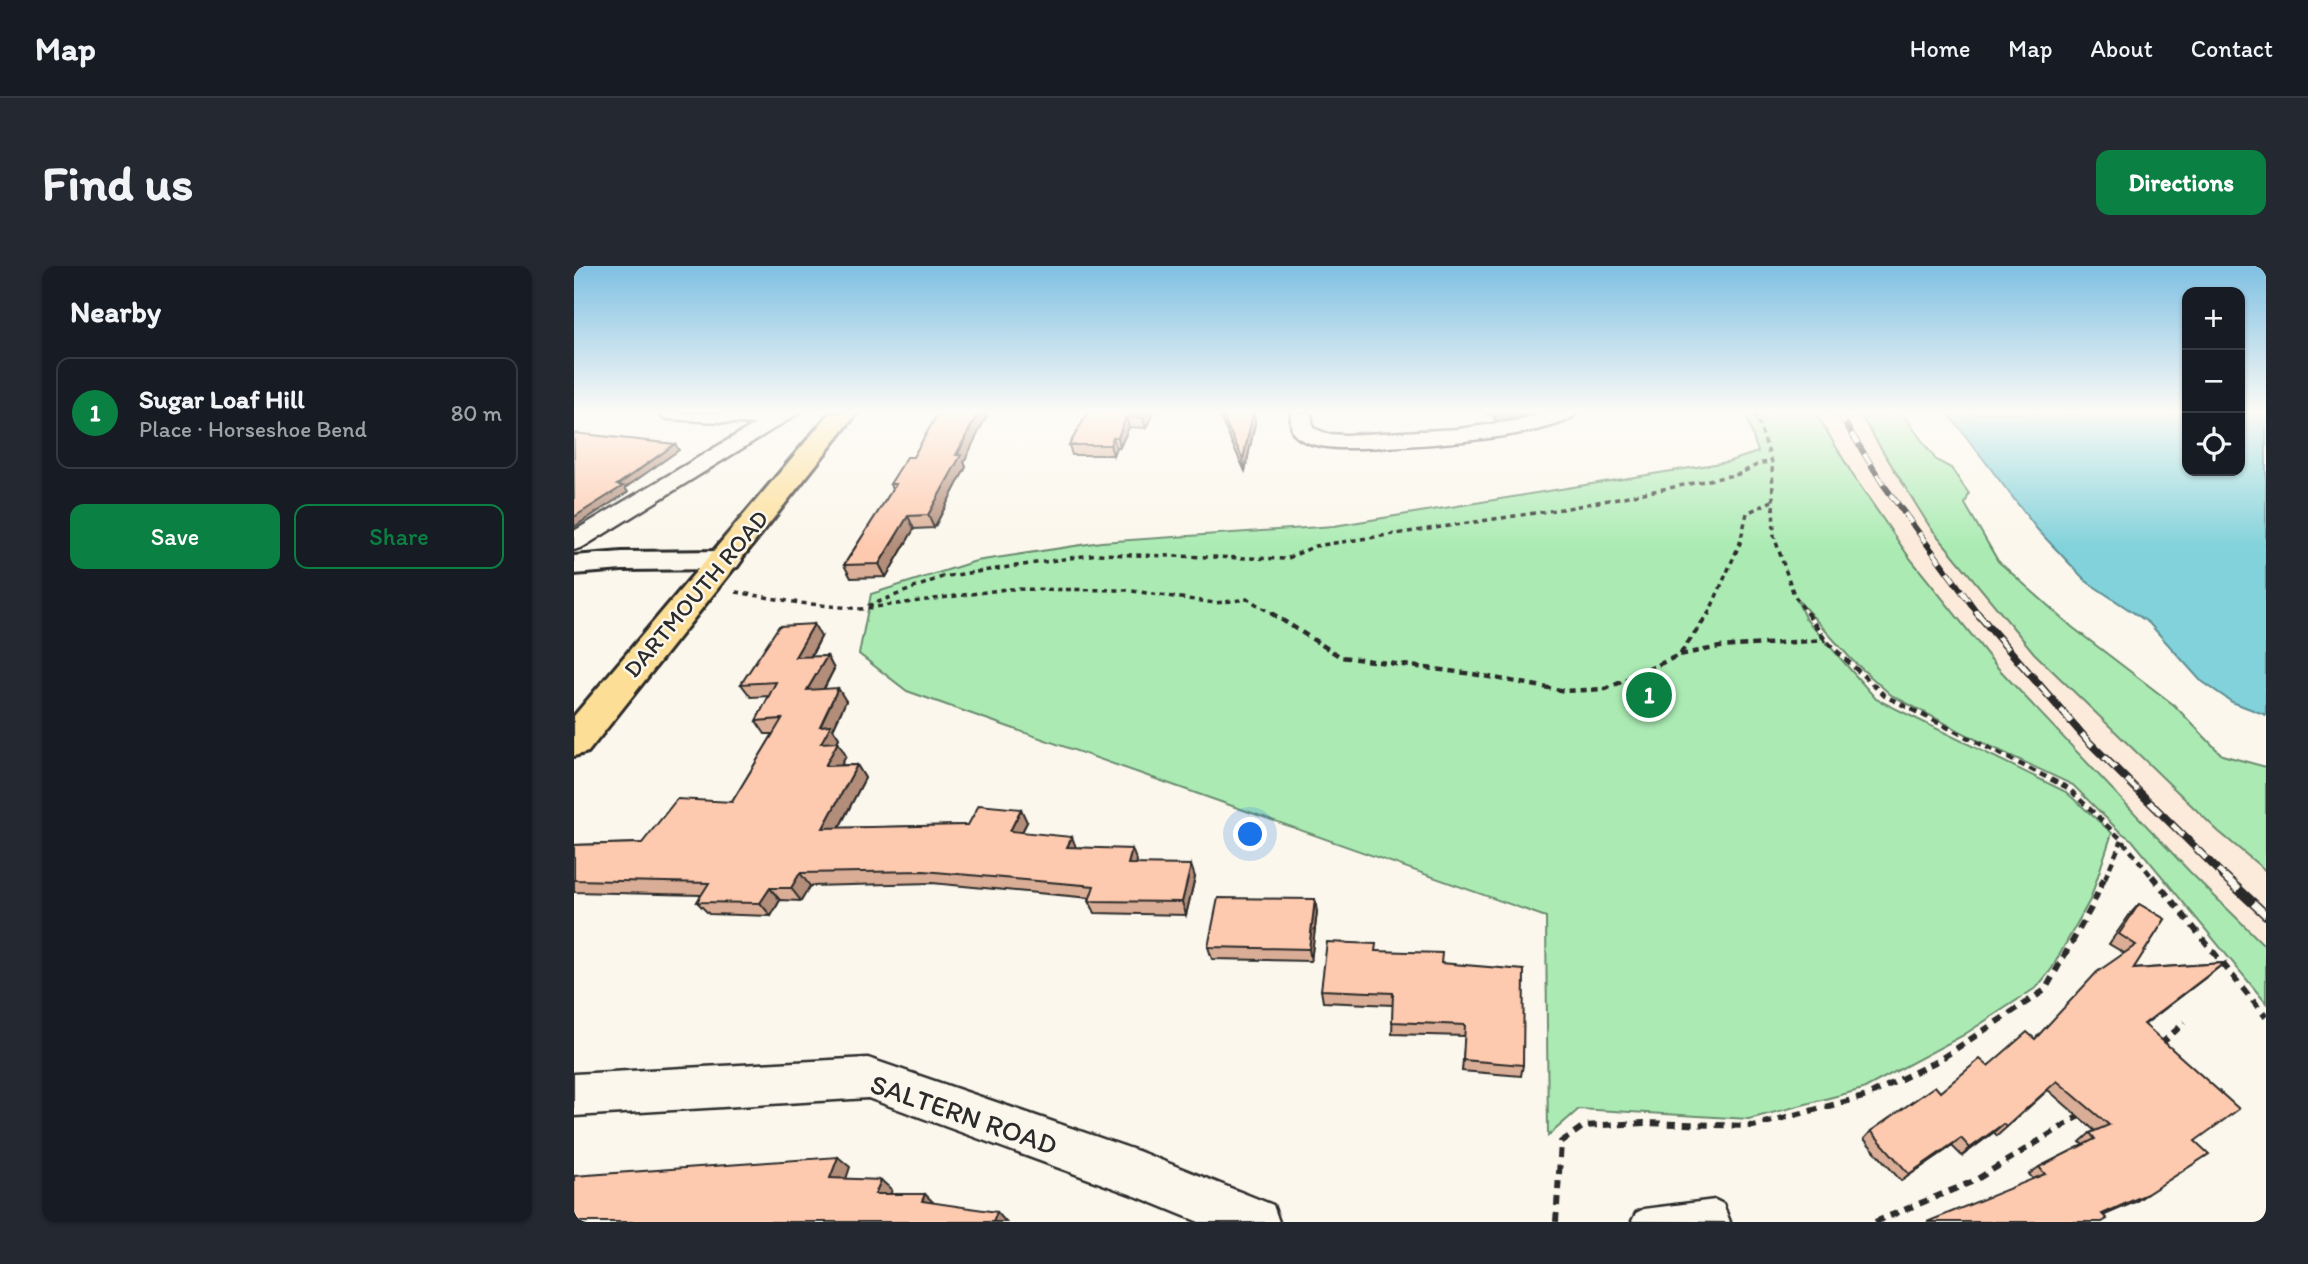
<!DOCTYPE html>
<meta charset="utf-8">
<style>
:root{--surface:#171b24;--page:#242831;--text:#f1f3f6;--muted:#9ea1a6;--line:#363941;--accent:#0b8043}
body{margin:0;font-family:Itim,sans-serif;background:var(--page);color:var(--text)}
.controls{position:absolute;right:21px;top:21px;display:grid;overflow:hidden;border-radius:14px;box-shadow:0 2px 5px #0004}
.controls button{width:63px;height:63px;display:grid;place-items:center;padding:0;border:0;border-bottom:2px solid var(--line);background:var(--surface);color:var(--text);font:35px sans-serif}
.you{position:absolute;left:677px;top:569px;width:24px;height:24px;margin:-18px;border:5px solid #fff;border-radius:50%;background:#1a73e8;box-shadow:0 0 0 10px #1a73e833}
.badge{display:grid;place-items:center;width:46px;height:46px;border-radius:50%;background:var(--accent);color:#fff;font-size:23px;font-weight:700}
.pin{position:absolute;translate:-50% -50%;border:4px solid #fff;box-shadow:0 2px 7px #0006}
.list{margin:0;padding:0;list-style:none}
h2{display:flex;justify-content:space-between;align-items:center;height:91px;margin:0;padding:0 28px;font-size:30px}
h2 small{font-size:23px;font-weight:400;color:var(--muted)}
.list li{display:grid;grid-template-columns:46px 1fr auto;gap:21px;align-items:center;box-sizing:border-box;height:112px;margin:0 14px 14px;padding:0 14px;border:2px solid var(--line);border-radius:14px}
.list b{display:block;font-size:26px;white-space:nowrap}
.list p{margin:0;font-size:23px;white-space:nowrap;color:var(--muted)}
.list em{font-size:23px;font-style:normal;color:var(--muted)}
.actions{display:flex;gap:14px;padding:21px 28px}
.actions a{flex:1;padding:16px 0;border:2px solid var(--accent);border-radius:14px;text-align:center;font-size:24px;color:var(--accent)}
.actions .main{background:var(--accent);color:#fff}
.icon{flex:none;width:38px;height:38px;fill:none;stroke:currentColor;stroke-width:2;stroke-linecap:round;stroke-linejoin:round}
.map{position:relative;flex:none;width:1692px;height:956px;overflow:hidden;border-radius:14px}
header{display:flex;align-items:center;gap:42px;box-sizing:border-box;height:98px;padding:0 35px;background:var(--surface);border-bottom:2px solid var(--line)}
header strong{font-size:33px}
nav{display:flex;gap:38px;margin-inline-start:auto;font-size:24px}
.intro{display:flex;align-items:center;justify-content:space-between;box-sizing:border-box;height:168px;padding:0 42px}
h1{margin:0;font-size:49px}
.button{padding:18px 32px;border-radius:14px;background:var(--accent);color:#fff;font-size:24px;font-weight:700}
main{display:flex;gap:42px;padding:0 42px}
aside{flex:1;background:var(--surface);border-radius:14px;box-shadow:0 2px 5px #0004}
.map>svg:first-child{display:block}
</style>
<header>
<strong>Map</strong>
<nav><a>Home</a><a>Map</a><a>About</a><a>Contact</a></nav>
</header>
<div class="intro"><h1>Find us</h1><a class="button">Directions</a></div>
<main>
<aside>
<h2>Nearby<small></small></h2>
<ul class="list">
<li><span class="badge">1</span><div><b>Sugar Loaf Hill</b><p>Place · Horseshoe Bend</p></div><em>80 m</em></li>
</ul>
<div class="actions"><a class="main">Save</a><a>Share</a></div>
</aside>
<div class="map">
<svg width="1692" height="956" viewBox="0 0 1692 956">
<rect width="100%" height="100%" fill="#fbf7ec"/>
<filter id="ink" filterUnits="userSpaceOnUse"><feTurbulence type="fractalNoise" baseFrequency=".0143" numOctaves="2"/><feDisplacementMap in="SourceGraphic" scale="14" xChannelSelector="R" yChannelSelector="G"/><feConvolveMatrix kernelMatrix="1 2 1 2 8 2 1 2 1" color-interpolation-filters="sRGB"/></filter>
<g filter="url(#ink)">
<!-- built -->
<path fill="#fceada" d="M1242,147H1285L1356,261L1460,387L1644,565L1692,605V681L1616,606L1424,402L1335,291L1280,211Z"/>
<!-- green -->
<g fill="#abebb3" stroke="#6b8b6f" stroke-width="2">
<path d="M1171,147H1242L1280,211L1335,291L1424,402L1616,606L1692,681V737L1558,574L1545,565L1499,519L1401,473L1317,429L1278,394L1222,332L1231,352L1302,433L1492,526L1538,567L1516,634L1477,704L1463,721L1388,770L1289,823L1175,853L1005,843L974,870L972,651L333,425L285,388L297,328L402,295L527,276L760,260L1153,196L1184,186Z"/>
<path d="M1285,147H1328L1362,194L1377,202L1395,228L1391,238L1424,295L1498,361L1600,439L1648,489L1692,501V605L1644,565L1460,387L1356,261Z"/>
</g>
<!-- water -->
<path fill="#82d2db" stroke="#5f8f95" stroke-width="2" d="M1374,147H1613V205H1666V147H1692V449L1658,436L1626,414L1575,357L1512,315L1463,263Z"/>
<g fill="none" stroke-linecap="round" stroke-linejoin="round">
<defs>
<path id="lane" d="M1141,934L1149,938L1156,956L1058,955L1062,947L1070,943Z"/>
<g id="street">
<path d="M84,147H225L9,281L0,284V265L181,158L94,153L87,151Z"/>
<path d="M717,147H737L739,162L754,168L772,169L884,163L940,155L971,147H1003C984,173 808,183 771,182C757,182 731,180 720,168C716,163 717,153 717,147Z"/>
<path d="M294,792L564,885L699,939L705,956H625L564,931L294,832L0,850V808Z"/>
</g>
<path id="secondary" d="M152,285L163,287L168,294L163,301L152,303L48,304L0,308V290L48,286Z"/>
<path id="primary" d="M256,147H283L14,486L0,490V450Z"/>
</defs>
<!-- lane casing -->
<use href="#lane" stroke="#2b2b2b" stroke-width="5"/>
<!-- street casing -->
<use href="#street" stroke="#2b2b2b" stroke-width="5"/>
<!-- secondary casing -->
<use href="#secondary" stroke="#2b2b2b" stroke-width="6"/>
<!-- primary casing -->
<use href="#primary" stroke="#2b2b2b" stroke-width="6"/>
<!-- path-far2 -->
<g stroke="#2b2b2b" stroke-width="3.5" stroke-dasharray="5 4.5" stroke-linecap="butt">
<path d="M1181,147L1198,196L1200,270L1220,329L1234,349"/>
<path d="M162,326L226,337L287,343L433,323L552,324L641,337L674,333L700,349"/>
<path d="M294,340L368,311L523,288L712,293L741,280L994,242L1165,208L1187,197L1198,196"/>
<path d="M1134,349L1166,277L1173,247L1198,235"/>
</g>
<!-- path-far1 -->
<g stroke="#2b2b2b" stroke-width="4.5" stroke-dasharray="7 5" stroke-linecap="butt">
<path d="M697,347L767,391L899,408L991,425L1032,423L1105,389L1146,381L1251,374"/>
<path d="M1233,347L1251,374L1311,430L1494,522L1548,574L1579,612"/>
<path d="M1106,388L1135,347"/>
<path d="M1531,612L1548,574"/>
</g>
<!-- path -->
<g stroke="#2b2b2b" stroke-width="6" stroke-dasharray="9 7" stroke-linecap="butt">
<path d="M1578,610L1692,751"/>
<path d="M1587,778L1611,756"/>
<path d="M982,956L987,876L1010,860L1070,857L1179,860L1293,830L1365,794L1471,724L1517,642L1531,610"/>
<path d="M1301,956L1400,915L1507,849"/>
</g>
<!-- lane -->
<use href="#lane" fill="#fbf7ec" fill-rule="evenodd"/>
<!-- street -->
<use href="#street" fill="#fbf7ec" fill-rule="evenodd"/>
<!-- secondary -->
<use href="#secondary" fill="#fbf7ec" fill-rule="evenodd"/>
<!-- primary -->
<use href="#primary" fill="#fcde96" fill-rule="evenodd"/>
<defs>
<path id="rail-far2" d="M1265,147L1309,218L1405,349"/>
<path id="rail-far1" d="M1403,347L1514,475L1652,612"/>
<path id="rail" d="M1650,610L1692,649"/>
</defs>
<!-- rail-far2 casing -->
<use href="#rail-far2" stroke="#2b2b2b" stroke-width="6"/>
<!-- rail-far1 casing -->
<use href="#rail-far1" stroke="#2b2b2b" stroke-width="8"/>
<!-- rail casing -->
<use href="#rail" stroke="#2b2b2b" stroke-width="10"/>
<!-- rail-far2 -->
<use href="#rail-far2" stroke="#fbf7ec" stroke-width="4.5" stroke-dasharray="12" stroke-linecap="butt"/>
<!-- rail-far1 -->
<use href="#rail-far1" stroke="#fbf7ec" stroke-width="5" stroke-dasharray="16" stroke-linecap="butt"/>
<!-- rail -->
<use href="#rail" stroke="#fbf7ec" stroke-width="7" stroke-dasharray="20" stroke-linecap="butt"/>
</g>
<!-- wall -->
<g fill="#daae96" stroke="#2b2b2b" stroke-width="2">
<path d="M514,147H579L572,162L555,161L546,181H542L539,189H498L495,179Z"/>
<path d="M644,147H680L681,157L671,205Z"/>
<path d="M908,147H960L939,152L921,155L919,149Z"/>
<path d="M339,191L390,196L392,201L360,262L340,263L312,311L277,312L270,299L318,224L316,218Z"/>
<path d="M247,371L237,391L253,390L260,403L250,423L272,435L259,463L265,472L263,476L272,490L267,499H283L291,512L265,562L394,559L453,556L448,566L502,582L563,596L562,598L621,611L612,649L521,647L515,635L516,632L358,617L236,620L227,635L206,634L197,650L135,648L123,636L127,629L0,626V579L68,577L158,536L199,468H191L182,455L195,430L177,431L167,418Z"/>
<path d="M1565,638L1591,653L1559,703L1650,697L1570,759L1621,875L1561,936L1459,913L1455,908L1465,901L1509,879L1506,876L1516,867L1521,865L1474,824L1423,870L1420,866L1388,890L1378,880L1327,915L1290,873L1297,865L1461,773L1550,687L1535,678L1556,648Z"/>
<path d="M743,646L737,695L638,693L634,681Z"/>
<path d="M803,685L867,697L949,799L947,810L888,805L891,770L818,768L819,739L749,736L747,724Z"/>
</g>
<!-- shaded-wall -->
<g fill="#b28d7a" stroke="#2b2b2b" stroke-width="2">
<path d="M404,147H414L390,196L392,201L360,262L354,249Z"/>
<path d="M572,147H579L572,162L569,152Z"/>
<path d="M679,147L681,157L671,205L669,193Z"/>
<path d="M922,147H960L939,152L921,155Z"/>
<path d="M552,151L555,161L546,181L544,171Z"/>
<path d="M539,171L542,181L539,189L536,179Z"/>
<path d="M101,178L105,184L51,222L54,226L0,261V251Z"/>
<path d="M334,250L340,263L312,311L305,298Z"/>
<path d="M240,358L247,371L229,404L221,391Z"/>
<path d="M253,390L260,403L242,437L233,424Z"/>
<path d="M264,422L272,435L259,463L265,472L256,490L247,477L246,460Z"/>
<path d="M264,476L272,490L260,513L251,500Z"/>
<path d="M283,499L291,512L258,575L249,562Z"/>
<path d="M447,543L453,556L442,578L436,565Z"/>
<path d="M498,571L503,584L493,581Z"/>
<path d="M558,583L563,596L558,611L554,598Z"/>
<path d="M617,599L621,611L612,649L608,636Z"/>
<path d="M226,607L236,620L227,635L217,622Z"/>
<path d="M196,622L206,634L197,650L186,637Z"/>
<path d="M741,633L743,646L737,695L735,683Z"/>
<path d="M1650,697L1639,706L1559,767L1570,758Z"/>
<path d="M1429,858L1420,866L1388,890L1396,882Z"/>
<path d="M1387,872L1378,880L1327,915L1335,908Z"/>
<path d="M264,891L276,901L269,922L256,912Z"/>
<path d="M307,914L318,924L312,938L301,928Z"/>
<path d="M351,928L361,938L348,935Z"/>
<path d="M1573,928L1561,936L1517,955L1528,948Z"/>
<path d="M423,946L432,956H419Z"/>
</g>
<!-- building -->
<g fill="#fecaaf" stroke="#2b2b2b" stroke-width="2">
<path d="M364,147H404L382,189H387L354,249L334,250L305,298L270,299L322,218H316L333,191H339Z"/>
<path d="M514,147H572L569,152L552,151L544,171H539L536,179H495Z"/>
<path d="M647,147H679L669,193Z"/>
<path d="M0,167L101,178L43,219L49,220L0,251Z"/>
<path d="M240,358L221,391L253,390L233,424L264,422L246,460L257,459L247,477L264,476L251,500L283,499L249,562L394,559L405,539L447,543L436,565L498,571L493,581L558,583L554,598L617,599L608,636L515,635L520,620L350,605L226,607L217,622H196L186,637L123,636L135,617L0,614V579L68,577L103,533L158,536L208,453L182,455L202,416L167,418L205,360Z"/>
<path d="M644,632L741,633L735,683L634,681Z"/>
<path d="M1565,638L1591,653L1559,703L1650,697L1570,758L1665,843L1621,875L1635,888L1573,928L1528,948L1533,953L1528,956H1353L1471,908L1465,901L1521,873L1516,867L1535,859L1483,815L1432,861L1429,858L1396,882L1387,872L1335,908L1297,865L1361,820L1366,826L1406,793L1414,800L1453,766L1461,773L1523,706L1562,679L1545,668Z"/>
<path d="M753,676L802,678L801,685L868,687L867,697L950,704L949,799L889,794L891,759L818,756L819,727L747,724Z"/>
<path d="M264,891L256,912L307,914L301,928H351L348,935L423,946L419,956H0V910Z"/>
</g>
</g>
<!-- sky -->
<linearGradient id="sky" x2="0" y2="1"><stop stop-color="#7fc0e3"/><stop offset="0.52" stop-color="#fdfbf6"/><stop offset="1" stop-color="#fdfbf6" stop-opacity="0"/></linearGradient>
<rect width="1692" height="281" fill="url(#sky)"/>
<g text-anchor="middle" stroke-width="5" stroke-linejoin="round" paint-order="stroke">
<!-- street labels -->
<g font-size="24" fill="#2b2b2b" stroke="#fbf7ec">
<text transform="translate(122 328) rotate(-50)" y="8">DARTMOUTH ROAD</text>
</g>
<!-- near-street labels -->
<g font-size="28" fill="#2b2b2b" stroke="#fbf7ec">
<text transform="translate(390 848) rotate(19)" y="10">SALTERN ROAD</text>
</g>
</g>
</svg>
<div class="controls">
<button>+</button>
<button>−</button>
<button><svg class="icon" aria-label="locate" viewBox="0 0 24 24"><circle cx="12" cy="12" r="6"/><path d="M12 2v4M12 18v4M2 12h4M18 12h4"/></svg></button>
</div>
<div class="you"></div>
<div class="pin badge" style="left:1075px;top:429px">1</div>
</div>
</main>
